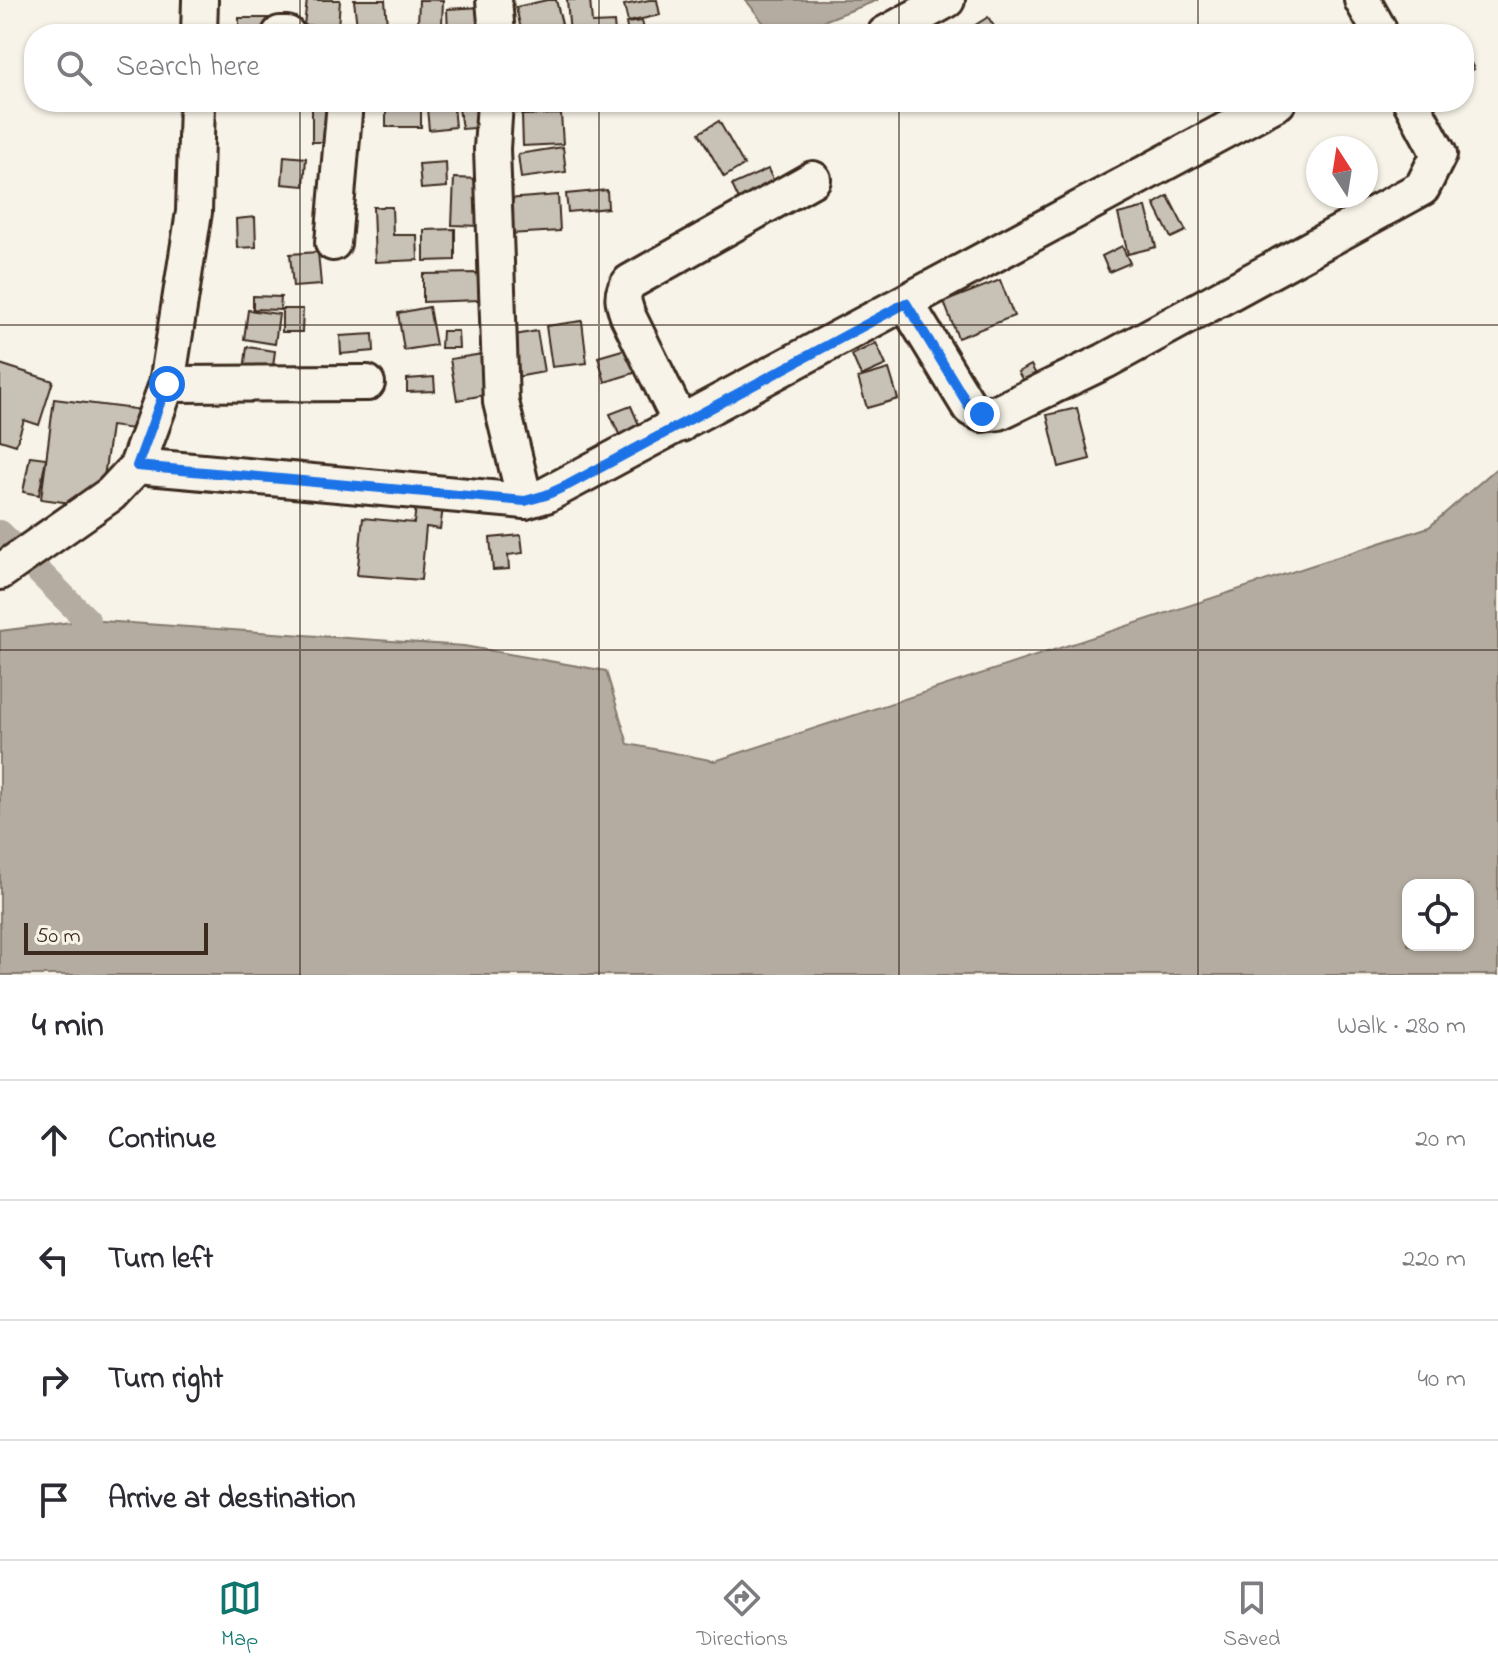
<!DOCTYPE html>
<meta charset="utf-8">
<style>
:root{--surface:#fff;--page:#f7f7f7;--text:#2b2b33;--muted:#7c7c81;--line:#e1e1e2;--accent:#0f766e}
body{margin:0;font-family:"Indie Flower",sans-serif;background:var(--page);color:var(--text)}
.controls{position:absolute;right:24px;bottom:24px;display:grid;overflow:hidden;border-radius:16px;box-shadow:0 2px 6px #0004}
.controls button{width:72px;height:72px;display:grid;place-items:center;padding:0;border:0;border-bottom:2px solid var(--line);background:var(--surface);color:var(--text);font:40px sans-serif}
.compass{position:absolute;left:1306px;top:136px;width:72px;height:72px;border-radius:50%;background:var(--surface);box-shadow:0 2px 6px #0004;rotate:348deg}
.scale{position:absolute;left:24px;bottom:20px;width:184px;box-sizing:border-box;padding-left:8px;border:4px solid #3b2a1e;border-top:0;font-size:22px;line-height:28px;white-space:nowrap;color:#3b2a1e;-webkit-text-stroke:6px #f7f3e8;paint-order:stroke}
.stop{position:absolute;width:24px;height:24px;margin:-18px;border:6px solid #1a73e8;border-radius:50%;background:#fff}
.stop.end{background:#1a73e8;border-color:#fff;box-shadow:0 2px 8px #0008}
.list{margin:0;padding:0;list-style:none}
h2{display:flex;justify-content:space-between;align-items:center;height:104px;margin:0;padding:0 32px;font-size:34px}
h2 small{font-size:26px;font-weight:400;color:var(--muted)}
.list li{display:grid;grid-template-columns:52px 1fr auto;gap:24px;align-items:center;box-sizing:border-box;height:120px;padding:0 32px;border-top:2px solid var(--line)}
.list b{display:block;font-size:30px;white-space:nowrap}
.list em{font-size:26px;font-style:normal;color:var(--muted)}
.icon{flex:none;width:44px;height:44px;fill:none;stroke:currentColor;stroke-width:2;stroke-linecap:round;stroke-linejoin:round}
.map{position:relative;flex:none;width:1498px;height:975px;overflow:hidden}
.search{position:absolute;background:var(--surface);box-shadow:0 2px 6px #0004;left:24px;right:24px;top:24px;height:88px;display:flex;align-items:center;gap:20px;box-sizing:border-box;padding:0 28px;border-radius:32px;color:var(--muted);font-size:30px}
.sheet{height:584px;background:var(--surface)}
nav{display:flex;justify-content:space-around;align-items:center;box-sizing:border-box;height:112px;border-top:2px solid var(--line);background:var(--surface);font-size:22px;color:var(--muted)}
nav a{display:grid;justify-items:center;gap:4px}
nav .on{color:var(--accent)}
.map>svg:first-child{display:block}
</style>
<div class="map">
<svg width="1498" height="975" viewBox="0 0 1498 975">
<rect width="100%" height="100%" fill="#f7f3e8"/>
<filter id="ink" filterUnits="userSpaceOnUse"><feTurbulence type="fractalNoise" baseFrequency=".0125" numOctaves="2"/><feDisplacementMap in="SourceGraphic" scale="16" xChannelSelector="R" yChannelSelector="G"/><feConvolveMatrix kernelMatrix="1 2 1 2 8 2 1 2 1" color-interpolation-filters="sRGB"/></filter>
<g filter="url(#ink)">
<!-- water -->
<g fill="#b4aca0" stroke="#84786c" stroke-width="2" fill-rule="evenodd">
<path d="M746,0H878L790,34H772Z"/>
<path d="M1498,467V975H0V631L87,620L464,646L606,671L628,744L715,761L1429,527ZM1408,885H1468V945H1408Z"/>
</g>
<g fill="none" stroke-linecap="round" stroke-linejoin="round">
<!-- canal -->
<path stroke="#b4aca0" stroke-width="26" d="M0,533L87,620"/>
</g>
<!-- building -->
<g fill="#c8c1b6" stroke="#3b2a1e" stroke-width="2">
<path d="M307,0H340L338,28L304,25Z"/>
<path d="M354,0H385L387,24L357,27Z"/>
<path d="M419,0H443L442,25L418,24Z"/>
<path d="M547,0H556L562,24L522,34L516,7Z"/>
<path d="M567,0H590L592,23L614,22L615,34H570Z"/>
<path d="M649,0H657L660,15L628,22L624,5Z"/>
<path d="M482,7L484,31L448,33L447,9Z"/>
<path d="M988,17L999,34H961Z"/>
<rect x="239" y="18" width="35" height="16"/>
<path d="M642,21L645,34H628L626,23Z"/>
<path d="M1464,50L1474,69L1464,74Z"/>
<rect x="312" y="102" width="27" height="40"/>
<path d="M514,102H557V105L516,113Z"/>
<rect x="386" y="105" width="35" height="22"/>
<path d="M453,105L455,127L429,130L427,108Z"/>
<path d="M485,105L487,127L462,129L459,108Z"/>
<path d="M561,114L563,144L523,146L522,115Z"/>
<path d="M719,121L744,165L724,177L699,133Z"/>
<path d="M563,147L566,172L521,178L518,154Z"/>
<path d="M284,156L306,158L304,186L282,184Z"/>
<path d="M446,162L447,187L421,189L419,164Z"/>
<path d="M768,169L783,201L747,217L732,185Z"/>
<path d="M454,178L482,179L480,226L452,225Z"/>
<path d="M607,190L608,208L568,212L566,194Z"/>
<path d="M558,195L560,231L509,234L507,199Z"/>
<path d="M1168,196L1186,231L1171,238L1154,204Z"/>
<path d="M373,207H392L393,235H417L418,260L375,262Z"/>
<path d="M1146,207L1156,247L1128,254L1118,214Z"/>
<path d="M255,217L256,247L237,248L236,219Z"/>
<path d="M455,229V260L424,261V230Z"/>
<path d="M1122,246L1130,263L1109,272L1102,256Z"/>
<path d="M318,252L321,285L293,287L290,254Z"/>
<path d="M478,273L479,300L423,302V274Z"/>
<path d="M1000,280L1014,316L958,338L944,302Z"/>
<path d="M253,296L281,297L280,310L253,309Z"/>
<path d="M429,307L436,345L404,350L398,313Z"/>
<path d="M282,309H303L302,332H282Z"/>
<path d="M248,310L279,314L275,344L244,339Z"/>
<path d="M582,321L587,363L552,367L546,326Z"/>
<path d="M442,331H458L459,348H441Z"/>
<path d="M537,331L544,372L511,378L504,337Z"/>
<path d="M373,334L374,351L341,354L340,336Z"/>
<path d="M876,343L886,365L861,376L852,355Z"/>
<path d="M247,347L275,351L271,382L243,378Z"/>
<path d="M629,348L637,372L605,382L598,357Z"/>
<path d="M483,354L490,394L457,400L450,359Z"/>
<path d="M0,364L53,381L39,425L24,420L16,445L0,440Z"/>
<path d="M1031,365L1041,384L1029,391L1018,372Z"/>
<path d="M889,369L898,399L867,408L858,378Z"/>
<path d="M434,377L435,391L407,392V379Z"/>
<path d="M54,399L159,412L156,432L111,426L100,507L41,499Z"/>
<path d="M631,406L646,441L626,450L610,414Z"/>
<path d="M1077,408L1090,459L1059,467L1047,415Z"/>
<path d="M30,456L46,458L39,495L23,492Z"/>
<path d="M416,506L443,508L440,529L426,527L421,580L357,575L363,518L414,523Z"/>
<path d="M521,535L523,553L508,555L509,569L493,570L490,538Z"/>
</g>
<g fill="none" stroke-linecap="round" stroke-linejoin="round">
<defs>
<g id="minor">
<path d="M494,0L497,34"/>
<path d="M1362,0L1378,28L1379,34"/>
<path d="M199,34L200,0"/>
<path d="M280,34H287"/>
<path d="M885,34L947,0"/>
<path d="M495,102L492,149L501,402L525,501"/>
<path d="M333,243L345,102"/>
<path d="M906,303L970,408L982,414L999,412L1105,361L1422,188L1439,154L1411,102"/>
<path d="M167,384L367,383"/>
<path d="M681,424L628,316C623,302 620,294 630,282L813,179"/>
<path d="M137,466L525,501L546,495L1278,102"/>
<path d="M0,572L111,494L137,466L167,384L194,212L197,102"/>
</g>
</defs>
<!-- minor casing -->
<use href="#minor" stroke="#3b2a1e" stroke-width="40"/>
<!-- minor -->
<use href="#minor" stroke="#f7f3e8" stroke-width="34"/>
</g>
</g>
<g fill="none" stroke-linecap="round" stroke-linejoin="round" filter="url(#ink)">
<!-- route -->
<path stroke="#1a73e8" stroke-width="10" d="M167,384L137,466L525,501L546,495L568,485L906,303L970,408L982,414"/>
</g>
<!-- grid -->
<path fill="none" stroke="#3b2a1e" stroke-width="2" stroke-opacity="0.55" d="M300,0V34M599,0V34M899,0V34M1198,0V34M300,102V975M599,102V975M899,102V975M1198,102V975M0,325H1498M0,650H1498"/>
</svg>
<div class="controls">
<button><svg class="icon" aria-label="locate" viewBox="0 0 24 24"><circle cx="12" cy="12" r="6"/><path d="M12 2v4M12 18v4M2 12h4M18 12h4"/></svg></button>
</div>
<svg class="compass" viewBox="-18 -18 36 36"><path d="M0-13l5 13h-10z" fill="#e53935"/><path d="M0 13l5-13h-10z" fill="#7c7c81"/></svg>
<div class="scale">50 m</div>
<div class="stop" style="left:167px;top:384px"></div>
<div class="stop end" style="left:982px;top:414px"></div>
<div class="search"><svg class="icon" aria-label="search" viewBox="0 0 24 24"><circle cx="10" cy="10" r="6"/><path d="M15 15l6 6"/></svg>Search here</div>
</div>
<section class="sheet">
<h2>4 min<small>Walk · 280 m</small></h2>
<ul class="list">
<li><svg class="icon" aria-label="ahead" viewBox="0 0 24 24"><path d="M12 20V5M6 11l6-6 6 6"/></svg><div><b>Continue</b></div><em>20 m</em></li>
<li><svg class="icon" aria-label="left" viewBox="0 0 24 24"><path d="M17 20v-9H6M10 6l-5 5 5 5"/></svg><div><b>Turn left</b></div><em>220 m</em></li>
<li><svg class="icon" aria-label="right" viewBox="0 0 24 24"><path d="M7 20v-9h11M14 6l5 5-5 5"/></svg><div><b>Turn right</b></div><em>40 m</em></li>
<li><svg class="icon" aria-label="arrive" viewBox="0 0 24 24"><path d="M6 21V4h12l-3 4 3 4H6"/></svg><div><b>Arrive at destination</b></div></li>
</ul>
</section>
<nav>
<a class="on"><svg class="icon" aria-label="map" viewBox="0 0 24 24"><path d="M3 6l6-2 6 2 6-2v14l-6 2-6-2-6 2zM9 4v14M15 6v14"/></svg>Map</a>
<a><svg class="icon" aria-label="directions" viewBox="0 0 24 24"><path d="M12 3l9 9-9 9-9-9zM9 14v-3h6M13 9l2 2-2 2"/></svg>Directions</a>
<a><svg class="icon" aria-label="saved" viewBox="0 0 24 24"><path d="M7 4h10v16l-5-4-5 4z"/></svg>Saved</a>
</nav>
